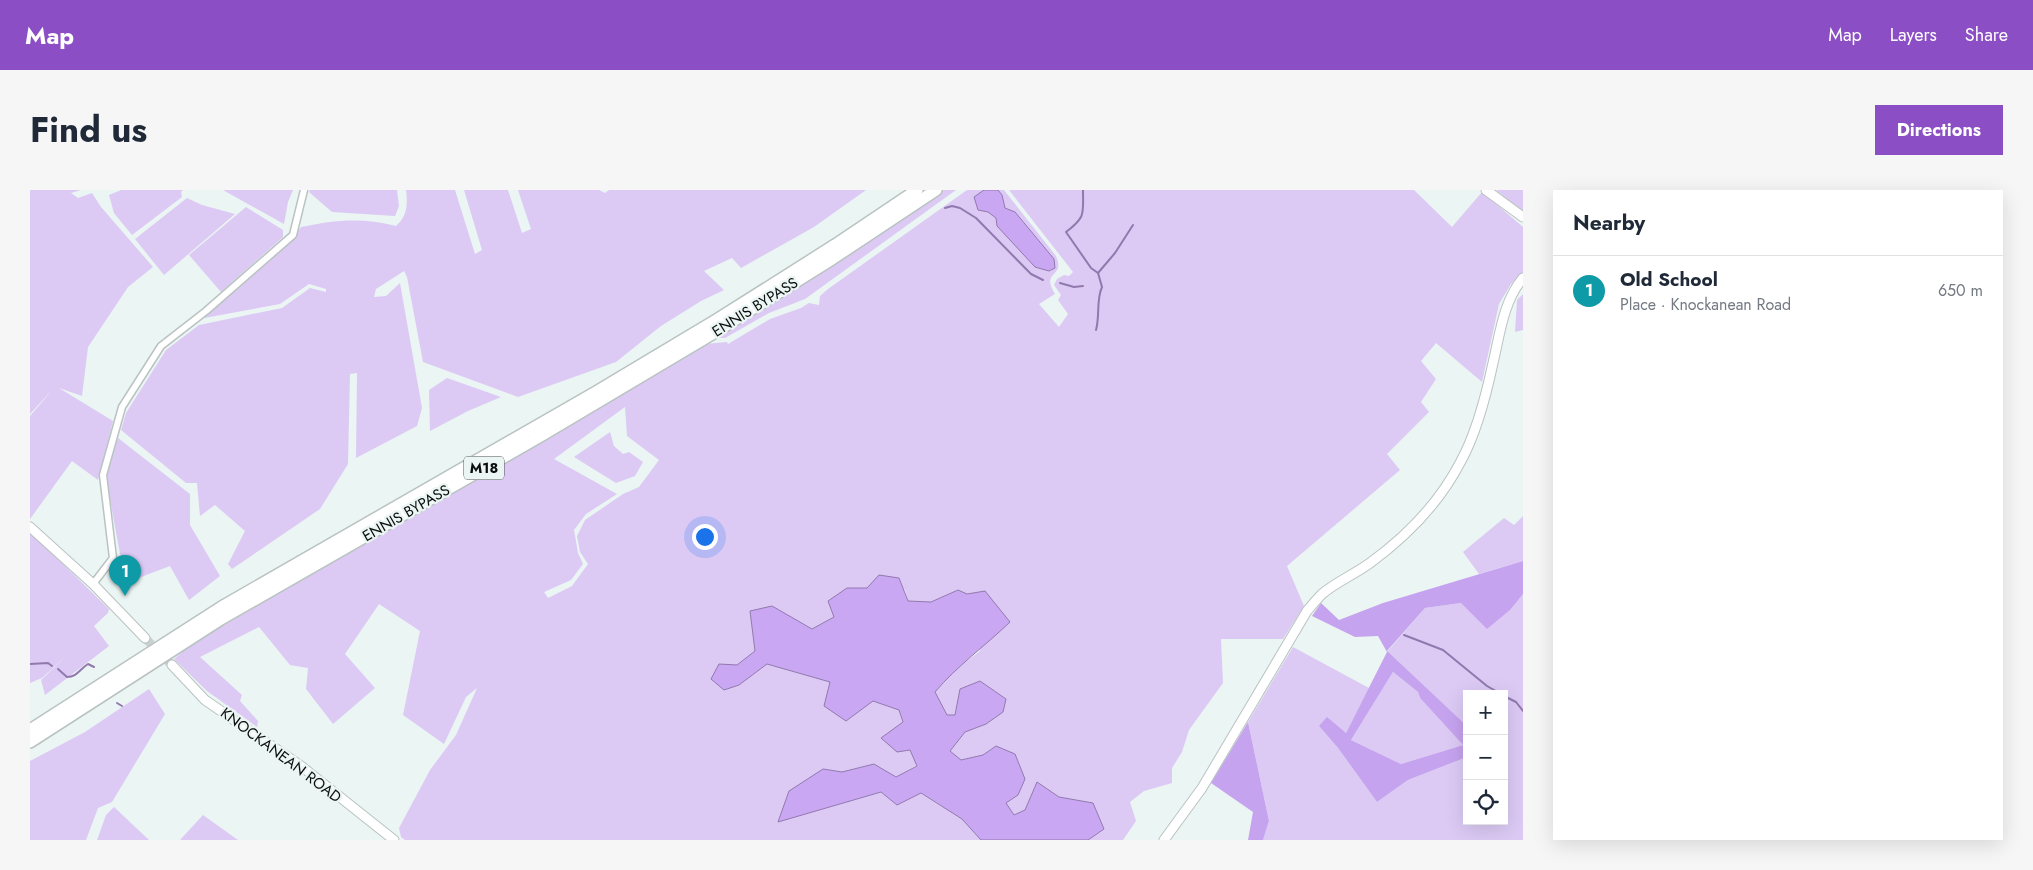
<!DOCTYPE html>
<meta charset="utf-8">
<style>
:root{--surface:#fff;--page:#f6f6f7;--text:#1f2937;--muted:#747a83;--line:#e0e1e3;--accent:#8b4ec5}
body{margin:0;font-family:Jost,sans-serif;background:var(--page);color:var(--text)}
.controls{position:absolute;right:15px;bottom:15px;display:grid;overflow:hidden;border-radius:0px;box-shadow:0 5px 20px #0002}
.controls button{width:45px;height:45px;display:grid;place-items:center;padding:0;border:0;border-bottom:1px solid var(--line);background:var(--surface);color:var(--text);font:25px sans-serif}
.you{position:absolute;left:674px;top:346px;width:18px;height:18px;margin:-12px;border:4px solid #fff;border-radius:50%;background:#1a73e8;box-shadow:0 0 0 8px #1a73e833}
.badge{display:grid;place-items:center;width:32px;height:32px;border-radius:50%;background:var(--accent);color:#fff;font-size:16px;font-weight:700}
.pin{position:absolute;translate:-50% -41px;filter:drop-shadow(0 1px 2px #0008)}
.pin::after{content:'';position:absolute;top:26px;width:18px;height:15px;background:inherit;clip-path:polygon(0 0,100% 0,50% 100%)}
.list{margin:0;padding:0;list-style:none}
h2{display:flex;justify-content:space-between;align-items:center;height:65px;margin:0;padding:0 20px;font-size:21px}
h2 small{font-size:16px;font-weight:400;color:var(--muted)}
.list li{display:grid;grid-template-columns:32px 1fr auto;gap:15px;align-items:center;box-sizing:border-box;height:70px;padding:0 20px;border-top:1px solid var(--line)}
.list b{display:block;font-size:19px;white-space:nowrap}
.list p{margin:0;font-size:16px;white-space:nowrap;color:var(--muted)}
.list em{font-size:16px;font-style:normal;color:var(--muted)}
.icon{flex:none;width:28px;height:28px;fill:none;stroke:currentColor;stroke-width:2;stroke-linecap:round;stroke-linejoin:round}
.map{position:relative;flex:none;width:1493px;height:650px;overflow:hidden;border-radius:0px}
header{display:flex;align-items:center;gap:30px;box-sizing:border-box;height:70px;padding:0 25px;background:var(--accent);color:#fff}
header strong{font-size:24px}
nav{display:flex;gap:28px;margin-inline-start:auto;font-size:18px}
.intro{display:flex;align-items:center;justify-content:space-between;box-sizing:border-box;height:120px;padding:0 30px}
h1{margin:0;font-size:35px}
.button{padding:12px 22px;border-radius:0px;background:var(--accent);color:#fff;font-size:18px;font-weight:700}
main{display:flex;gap:30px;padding:0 30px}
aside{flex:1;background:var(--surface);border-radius:0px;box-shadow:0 5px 20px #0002}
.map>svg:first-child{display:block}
</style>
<header>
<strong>Map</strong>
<nav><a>Map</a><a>Layers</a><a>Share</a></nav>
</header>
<div class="intro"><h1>Find us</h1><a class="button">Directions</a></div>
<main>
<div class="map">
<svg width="1493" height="650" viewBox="0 0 1493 650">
<rect width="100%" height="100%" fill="#ebf5f3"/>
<!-- green -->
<g fill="#dccaf5" fill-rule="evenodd">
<path d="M0,0H51L41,3L48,8L62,3L71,17L123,77L98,97L58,157L52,206L29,198L83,231L68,290L42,271L0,329V226L23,199L0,224Z"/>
<path d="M91,0H153L151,2L152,7L102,45L84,23L79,5Z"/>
<path d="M193,0H263L258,12L254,34Z"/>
<path d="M280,0H367L369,16L365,26L302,22L279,2Z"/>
<path d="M376,0H425L445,64L452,60L434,0H478L492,43L501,39L488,0H569L575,3L579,0H836L784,37L711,78L702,68L674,81L694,100L671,111L631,136L586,172L488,207L393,172L377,87L374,81L346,99L344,107L356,106L370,93L392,218L387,236L326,268L327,183L320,184L318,274L290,319L202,379L198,374L215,341L185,315L170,326L167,293H156L91,240L96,223L136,160L169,135L252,118L280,98L296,102V99L279,94L250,114L169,129L264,46L271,37C304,30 332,27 366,36C377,27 378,14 376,0Z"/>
<path d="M902,0H926L775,109L739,123L695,148H685Z"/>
<path d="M937,0H974L1026,66C1036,89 1010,79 1025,104L1009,114L1029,137L1038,124L1028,110L1031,105L1024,95L1027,89L1034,85L1039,86L1043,82L979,0H1384L1422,37L1452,2L1493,37V83L1481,94L1469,114L1452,192L1406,153L1391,171L1406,189L1391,212L1399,222L1357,264L1370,280L1257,376L1274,416L1253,449H1191L1193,493L1159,540L1152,562L1142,578V593L1114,601L1100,612L1106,631L1093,650H1058L1074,639L1063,613L1029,607L1007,592L995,620L984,625L975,613L966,556L953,565L931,570L920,561L935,542L956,534L973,521L976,509L950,491L925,525H917L905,502L926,479L950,461L955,401L937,404L928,400L901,412L878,411L875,400L817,398L804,427L782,439L742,417L720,421L725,461L707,475L709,495L737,474L801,492L869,520L880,560L887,575L866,587L844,574L812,582L793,579L759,601L748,632L851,602L867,615L890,603L932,629L951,650H375L371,647L369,638L400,580L426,545L447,498L436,507L414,554L373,525L390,441L349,414L315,464L345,498L303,534L276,499L278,478L260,475L229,437L170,467L212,505L210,511L228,531L227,537L177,501L144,469L163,453L675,154L697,152L698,154L740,129L771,118L779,113L789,115L790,106L798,99ZM595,217L597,246L629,270L609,297L593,304L555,330L547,346L550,362L558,374L542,396L518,408L514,402L541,390L553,374L548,363L544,340L556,324L587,304L524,269Z"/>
<path d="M1466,0H1493V22Z"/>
<path d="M157,8L172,15L205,24L134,85L105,49Z"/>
<path d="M216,17L253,40V47L191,102L159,65Z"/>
<path d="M1493,104V140L1485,142L1487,110Z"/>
<path d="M417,188L471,207L438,221L400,241L399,200Z"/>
<path d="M580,242L584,256L593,264L599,262L613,272L605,286L586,293L544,267Z"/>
<path d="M88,248L160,304V335L190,386L159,410L140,376L103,390L90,364L76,287Z"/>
<path d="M1493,326V371L1449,384L1433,362L1474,328L1484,335Z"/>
<path d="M0,342L79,419L78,423L64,436L79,456L15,505L11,490L37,465L12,488L0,493Z"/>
<path d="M1493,404V650H1233L1239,631L1218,532L1263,457L1339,498L1316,543L1289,536L1308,558L1347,612L1378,590L1437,567V631H1474V504H1437V536L1357,462L1395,418L1431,413L1481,419Z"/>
<path d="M1363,482L1388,502L1390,508L1433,555L1371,574L1321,550Z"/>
<path d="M119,499L135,524L82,612L68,618L56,650H0V571L55,542Z"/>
<path d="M84,617L119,650H67L76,625Z"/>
<path d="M173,625L208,650H150Z"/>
</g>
<!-- forest -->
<g fill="#c6a3ef" fill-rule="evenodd">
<path d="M1493,371V404L1481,419L1457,439L1431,413L1395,418L1357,461L1437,536V567L1378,590L1347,612L1308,558L1289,536L1297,527L1316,543L1357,462L1348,446L1325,447L1282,426L1291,413L1309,430L1353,413ZM1363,482L1388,502L1390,508L1433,555L1371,574L1321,550Z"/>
<path d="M1218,532L1239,631L1233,650H1218L1223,622L1181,593Z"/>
</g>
<!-- water -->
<g fill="#caa7f3" stroke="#9179ae">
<path d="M954,0H968L972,5L975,18L985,22L1024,69L1025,78L1019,81L1005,77L967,36L966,28L958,22L948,20L944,7Z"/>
<path d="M849,385L869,388L878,411L901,412L928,400L937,404L955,401L980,432C955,456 927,476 905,502L917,525H925L930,499L950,491L976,509L973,522L956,534L935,542L920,561L931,570L953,565L966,556L985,564L995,589L988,605L976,613L984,625L995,620L1007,592L1029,607L1063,613L1074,639L1058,650H951L932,629L891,603L867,615L851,602L748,632L759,601L793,579L812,582L844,574L866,587L887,576L880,560L867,562L851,548L873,532L869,520L843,511L816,531L794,516L800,492L737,474L709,495L694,500L681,489L689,474L707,475L725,461L720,421L742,416L782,439L804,427L798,411L817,398H837Z"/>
</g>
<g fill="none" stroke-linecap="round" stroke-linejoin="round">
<!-- stream -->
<g stroke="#9179ae" stroke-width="2">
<path d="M1053,0C1053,24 1056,27 1036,42L1061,78L1068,83L1072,97C1066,110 1070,126 1066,140"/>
<path d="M915,18L922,16L930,18L946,28L1001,84L1013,90"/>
<path d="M1068,83L1085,63L1103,35"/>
<path d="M1030,93L1044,97L1053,96"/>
<path d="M1374,445L1413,460L1457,496L1471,504"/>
<path d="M0,474L18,473L22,476"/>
<path d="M28,479L37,487C47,487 50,479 58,474L64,477"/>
<path d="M1474,506L1486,512L1493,521"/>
<path d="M87,513L92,516"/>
</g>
<!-- secondary-tunnel -->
<path stroke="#c9d2d0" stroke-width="9" stroke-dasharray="9 4.5" stroke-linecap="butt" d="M115,448L142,475"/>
<defs>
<path id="street" d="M63,394L83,368L73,285L92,217L131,156L176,121L263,45L274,0"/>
<g id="secondary">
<path d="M1456,0L1493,27"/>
<path d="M0,337L63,394L115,448"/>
<path d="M142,475L175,510L271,576L364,650"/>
<path d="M1134,650L1172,598L1277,421C1282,415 1287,409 1292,404C1306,392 1325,384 1340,373C1377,346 1410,312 1431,271C1447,242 1456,206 1463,173C1470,144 1473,112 1493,88"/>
</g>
<g id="highway">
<path d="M0,540L195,415L566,202L688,129L805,55L887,0"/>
<path d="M0,552L191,429L514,244L682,144L802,69L906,0"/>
</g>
</defs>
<!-- street casing -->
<use href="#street" stroke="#b9c3c1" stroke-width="9"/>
<!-- secondary casing -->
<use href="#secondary" stroke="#b9c3c1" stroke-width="11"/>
<!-- highway casing -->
<use href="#highway" stroke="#b9c3c1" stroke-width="14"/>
<!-- street -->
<use href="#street" stroke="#fff" stroke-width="6"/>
<!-- secondary -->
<use href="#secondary" stroke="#fff" stroke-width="9"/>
<!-- highway -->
<use href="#highway" stroke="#fff" stroke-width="11"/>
</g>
<g text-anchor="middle" stroke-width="4.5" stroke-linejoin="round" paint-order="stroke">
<!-- shield labels -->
<rect fill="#ebf5f3" stroke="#4e5352" stroke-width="1" x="434" y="266.5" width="40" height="23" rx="4"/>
<g font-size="14" font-weight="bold" fill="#0b0e0d">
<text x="454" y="283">M18</text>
</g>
<!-- street labels -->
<g font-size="15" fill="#0b0e0d" stroke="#ebf5f3">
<text transform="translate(725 117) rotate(-32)" y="5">ENNIS BYPASS</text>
<text transform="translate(376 323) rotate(-30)" y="5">ENNIS BYPASS</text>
<text transform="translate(251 565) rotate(37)" y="5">KNOCKANEAN ROAD</text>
</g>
</g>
</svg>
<div class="controls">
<button>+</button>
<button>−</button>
<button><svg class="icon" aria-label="locate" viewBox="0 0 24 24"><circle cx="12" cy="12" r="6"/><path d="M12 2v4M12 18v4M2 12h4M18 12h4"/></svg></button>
</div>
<div class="you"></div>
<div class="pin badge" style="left:95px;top:406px;background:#0f9aa8">1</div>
</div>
<aside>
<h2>Nearby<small></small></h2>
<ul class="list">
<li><span class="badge" style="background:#0f9aa8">1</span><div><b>Old School</b><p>Place · Knockanean Road</p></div><em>650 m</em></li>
</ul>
</aside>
</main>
